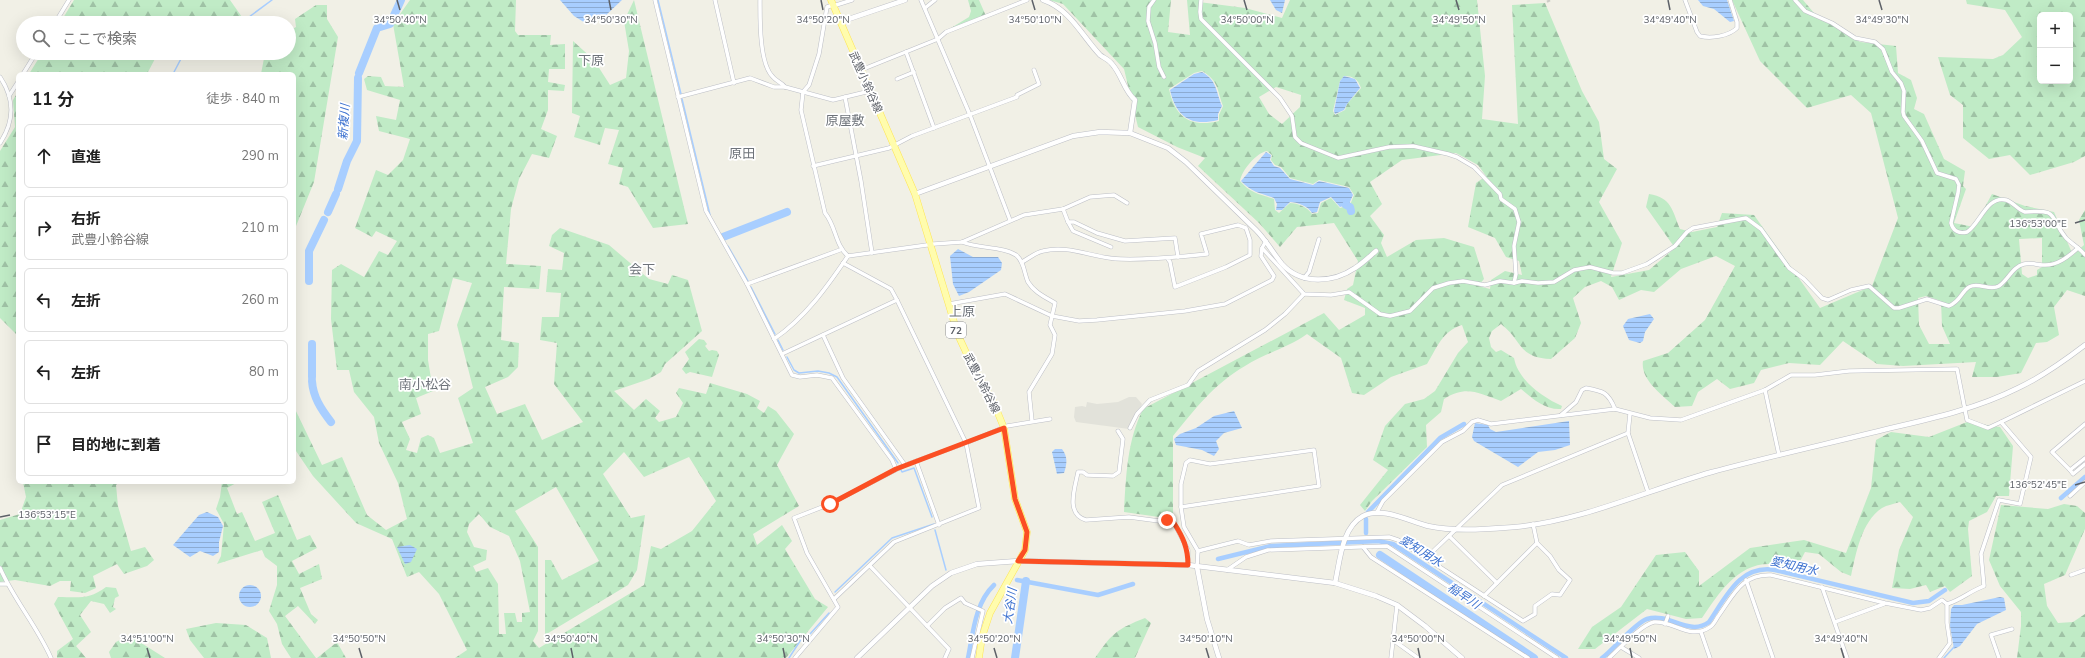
<!DOCTYPE html>
<html lang="ja">
<meta charset="utf-8">
<style>
:root{--surface:#fff;--page:#f2f2f2;--text:#222;--muted:#767676;--line:#e0e0e0}
body{margin:0;font-family:"Nunito Sans","Noto Sans JP",sans-serif;background:var(--page);color:var(--text)}
.controls{position:absolute;right:12px;top:12px;display:grid;overflow:hidden;border-radius:6px;box-shadow:0 4px 16px #0002}
.controls button{width:36px;height:36px;display:grid;place-items:center;padding:0;border:0;border-bottom:1px solid var(--line);background:var(--surface);color:var(--text);font:20px sans-serif}
.stop{position:absolute;width:12px;height:12px;margin:-9px;border:3px solid #fb4f23;border-radius:50%;background:#fff}
.stop.end{background:#fb4f23;border-color:#fff;box-shadow:0 1px 4px #0008}
.list{margin:0;padding:0;list-style:none}
h2{display:flex;justify-content:space-between;align-items:center;height:52px;margin:0;padding:0 16px;font-size:17px}
h2 small{font-size:13px;font-weight:400;color:var(--muted)}
.list li{display:grid;grid-template-columns:26px 1fr auto;gap:12px;align-items:center;box-sizing:border-box;height:64px;margin:0 8px 8px;padding:0 8px;border:1px solid var(--line);border-radius:6px}
.list b{display:block;font-size:15px;white-space:nowrap}
.list p{margin:0;font-size:13px;white-space:nowrap;color:var(--muted)}
.list em{font-size:13px;font-style:normal;color:var(--muted)}
.icon{flex:none;width:22px;height:22px;fill:none;stroke:currentColor;stroke-width:2;stroke-linecap:round;stroke-linejoin:round}
.map{position:relative;flex:none;width:2085px;height:658px;overflow:hidden}
.search{position:absolute;background:var(--surface);box-shadow:0 4px 16px #0002;left:16px;top:16px;width:280px;height:44px;display:flex;align-items:center;gap:10px;box-sizing:border-box;padding:0 14px;border-radius:22px;color:var(--muted);font-size:15px}
.panel{position:absolute;background:var(--surface);box-shadow:0 4px 16px #0002;left:16px;top:72px;width:280px;height:412px;border-radius:6px}
.map>svg:first-child{display:block}
</style>
<div class="map">
<svg width="2085" height="658" viewBox="0 0 2085 658">
<defs>
<pattern id="forest-firs" width="22" height="20" patternUnits="userSpaceOnUse"><rect width="22" height="20" fill="#c0ebc6"/><path d="M5 1l3.5 6h-7zM16 11l3.5 6h-7z" fill="#9fc2a5"/></pattern>
<pattern id="water-rules" width="6" height="5" patternUnits="userSpaceOnUse"><rect width="6" height="5" fill="#a8ceff"/><path d="M0 2.5h6" fill="none" stroke="#8cabd2"/></pattern>
</defs>
<rect width="100%" height="100%" fill="#f1f0e6"/>
<!-- industrial -->
<path fill="#e2e2da" d="M1129,397H1136L1142,404L1129,429L1076,422L1074,417L1075,407L1082,406L1086,407L1087,402L1097,404L1118,402Z"/>
<!-- forest -->
<g fill="url(#forest-firs)" fill-rule="evenodd">
<path d="M74,0H230L244,20L237,23H60Z"/>
<path d="M410,0H516L515,31L518,35H551L550,45L565,44V69H549L548,82L565,85L564,91L548,90V110L541,129L557,136L549,158L532,154L519,179L511,209L506,264L541,266L539,289L504,287L501,340L519,343L518,367L508,377L485,387L497,414L525,404L542,440L583,422L554,384L557,343L540,340L542,317H559L561,293L546,292L548,269L562,270L564,253L549,246L552,235L560,228L609,245L649,279L668,284L672,275L688,280L702,331L665,364L661,372L649,379L614,391L634,410L646,399L660,411L655,418L659,422L676,417L683,403L676,393L679,388L706,394L710,383L747,394L760,401L757,408L764,413L768,406L776,411L794,434L777,465L799,506L753,534L757,545L782,525L792,541L785,549L815,599L828,607L786,658H455L467,650L439,594L419,572L407,577L392,539L356,523L313,476L294,448V407L322,465L342,457L367,515L386,530L407,519L398,483L379,443L374,417L354,392L349,370H337L331,319L332,270L341,264L364,277L379,251L388,255L397,241L376,231L372,237L355,228L376,170L388,175L403,160L410,139L379,131L376,116L396,120L400,100L367,90L364,79L368,76L381,77L385,86L404,87L393,24ZM453,278L472,283L457,325L473,388L458,398L473,443L440,453L434,438L428,435L421,438L417,453L406,450L410,439L402,422L421,414L416,398L433,391L428,360V334L439,331ZM624,452L644,477L689,457L716,501L692,531L661,549L651,546L644,585L539,648L533,641L538,631V547L515,511L556,487L599,561L562,580L551,560H545V635L628,585L637,570L645,515L631,518L603,474ZM479,514L490,527L509,536L520,561L530,612L522,613V622H517L515,613H504L506,634H499L498,584L488,568L476,572L473,566L486,560L487,550L474,547L467,532L469,524Z"/>
<path d="M634,0L688,224L653,228L628,187L619,184L623,168L608,164L619,130L605,128L600,145L574,137L580,116L572,113L573,41L594,60L610,85L626,78L629,51L624,21Z"/>
<path d="M968,0H979L986,16L952,30L951,28L969,17L971,11Z"/>
<path d="M1049,0H1171L1168,32L1190,35L1187,0H1199V2L1245,8L1282,18L1290,0H1477L1485,76L1482,119L1518,124L1512,5L1545,3L1582,91L1599,122L1604,159L1617,169L1599,202L1622,243L1611,277L1649,270L1675,248L1646,207L1649,194C1672,198 1672,210 1680,229L1692,232L1717,227L1722,213L1754,215L1820,308L1872,286L1898,218L1871,113L1851,95L1807,108L1760,61L1732,0H1803L1814,13L1860,42L1896,46L1898,73L1911,80L1917,98L1914,109L1924,114L1944,159L1965,171L1963,186L1966,189L1954,223L1974,227L1992,194L2025,206L2054,212L2073,255L2084,245L2079,220L2085,210V296L2067,290L2054,307L2059,335L2047,342L2036,343L2021,373L1997,377H1972L1976,362L1903,366L1877,364L1843,341L1820,365L1789,363L1761,370L1754,383L1730,389L1717,379L1698,392L1692,406L1675,407C1663,395 1640,380 1643,361L1668,353L1705,320L1735,266L1716,256L1681,269L1654,292L1641,290L1619,300L1612,287L1601,281L1585,287L1573,298L1581,323L1575,338L1551,359C1518,358 1523,341 1501,324L1492,331L1489,338L1491,347L1496,352L1501,350L1514,358C1518,380 1542,397 1562,406L1561,409C1545,410 1533,399 1521,389L1501,401C1477,393 1467,385 1444,399L1441,412L1426,425L1427,447L1372,501L1365,511L1360,505L1388,470L1373,460L1385,426L1405,404L1424,399L1435,391L1458,353L1468,342L1462,325C1442,331 1437,348 1427,364L1391,377L1364,395L1352,393L1341,358L1307,334C1288,348 1265,353 1245,366C1213,385 1196,408 1173,436V519L1124,512C1126,476 1127,441 1143,409L1324,313L1339,330L1365,315V308L1344,300L1347,289L1353,285L1358,261L1334,223L1297,227L1280,247L1259,223L1198,166L1205,158L1177,147L1138,127L1124,69L1063,4ZM1202,71C1219,81 1217,90 1223,106L1219,115V121C1190,128 1175,117 1169,89L1194,73ZM1344,76C1353,76 1358,79 1361,88L1347,104L1345,110L1335,115L1333,111L1340,81ZM1276,87L1301,95L1300,107L1282,124L1269,114L1259,97ZM1267,151L1272,155L1271,160L1275,165L1281,167L1290,178L1313,184L1319,180L1349,187L1354,195L1350,205L1340,208L1331,198L1321,203L1318,213L1312,214C1307,207 1298,203 1290,203L1279,213L1275,210L1274,199C1259,194 1250,193 1240,181C1242,170 1256,153 1267,151ZM1456,153L1478,165L1486,176L1476,183L1468,227L1495,238L1506,257L1519,261L1522,275L1505,271L1491,280L1490,289L1478,286L1484,279L1474,247L1444,238L1416,240L1387,257L1381,243L1384,235L1370,216L1382,204L1370,182L1402,160ZM2042,238V267L2037,270V275L2028,278L2022,274L2019,239ZM1926,296L1941,301L1942,326L1950,344H1929L1919,325L1918,298Z"/>
<path d="M1966,0H2085V156L2074,162L2030,175L2010,155L1989,159L1963,138V105L1950,95L1938,57L1993,59L2003,55L2022,37L2005,10L1967,4ZM2040,15H2070V81H2040Z"/>
<path d="M316,5H327V19L338,37L314,182L294,231V74H261L265,53H289V31L296,27L295,19Z"/>
<path d="M42,53H158L147,74H29Z"/>
<path d="M18,92V336L0,318V151L15,127L13,100Z"/>
<path d="M699,339L704,340L707,344L705,346L709,351L712,350L717,351L719,355L712,377L690,372L686,374L682,369L689,359L685,352Z"/>
<path d="M1967,422L2000,427L2013,446L2009,496H1996L1987,512L1969,521L1968,529L1972,576L1950,592L1945,586L1930,592L1926,585L1910,589L1892,588L1899,550L1913,517L1900,502C1894,504 1887,505 1882,508C1861,522 1856,554 1851,576L1841,572L1819,554L1805,552L1796,569C1788,568 1780,564 1772,564C1738,562 1719,593 1702,618L1686,619L1647,609L1595,649H1578L1592,627L1621,607L1656,555L1685,552L1699,571V586L1750,548L1804,540L1846,553L1871,488L1876,440L1891,432L1929,437Z"/>
<path d="M23,482H119L116,485L118,506L131,551L145,547L154,560L147,566L124,574L117,564L93,576L96,588L85,593L70,591L71,581H60L50,586L15,580L0,582V520L20,514L26,497Z"/>
<path d="M222,482H238L227,488L237,514L242,512L255,541L275,533L262,502L278,495L297,540L310,535L317,548L292,561L299,574L319,564L322,579L300,588L311,614L318,620L315,624L298,606L285,616L316,658H291L282,644L277,624L269,611L277,585V566L265,557L262,550L217,564L221,556L224,524L216,509L220,497Z"/>
<path d="M2064,504L2077,506L2085,513V529L2065,575L2044,584L2047,606L2058,623L2073,622L2085,614V658H2017L2021,626V612L2000,586L1989,560L2001,505L2048,509Z"/>
<path d="M106,587L116,588L119,596L115,598L113,607L116,609L110,613L104,604L91,601L80,615L91,632L76,646L86,658H57V651L73,639L54,604L58,597C78,597 89,600 106,587Z"/>
<path d="M1145,618L1151,623L1135,658H1095C1112,633 1117,629 1145,618Z"/>
<path d="M216,623L246,625L267,638L271,658H204L190,640L186,629Z"/>
<path d="M124,638L135,639L165,658H111L109,652L116,642Z"/>
<path d="M337,642L346,658H317Z"/>
</g>
<!-- water -->
<g fill="url(#water-rules)">
<path d="M560,0H622L604,17L587,24L574,16Z"/>
<path d="M1270,0H1285L1282,13L1276,10Z"/>
<path d="M1698,0H1727L1734,21L1730,22L1714,9L1703,6Z"/>
<path d="M1202,72C1217,80 1216,92 1222,106L1218,114V120C1190,127 1176,116 1170,90L1194,74Z"/>
<path d="M1344,76L1355,79L1360,88L1347,104L1344,110L1335,114L1334,111L1340,81Z"/>
<path d="M1266,152L1271,155L1270,160L1274,166L1280,168L1290,179L1313,185L1319,181L1349,188L1353,195L1349,204L1340,207L1331,197L1320,202L1317,212L1312,213C1308,206 1297,202 1290,202L1282,210H1276L1277,204L1274,198C1260,193 1251,192 1241,181Z"/>
<path d="M958,249L973,257H998L1002,263L1001,270L969,292L959,296L953,284L950,256Z"/>
<path d="M1650,314L1654,319L1645,332L1643,341L1640,343L1629,340L1623,326L1628,319Z"/>
<path d="M1234,411L1242,428L1224,433L1216,441L1219,449L1214,456L1202,450L1176,445L1174,439L1180,434L1196,428L1214,416Z"/>
<path d="M1569,421L1570,445L1555,450L1538,452L1518,467L1474,441L1472,437L1475,423L1488,425L1490,429L1496,432Z"/>
<path d="M1055,449H1062C1068,457 1067,464 1064,473L1057,474L1052,452Z"/>
<path d="M207,512L218,517L223,526L219,542V552L213,556L200,551L190,557L173,545L199,515Z"/>
<path d="M410,545L417,549L411,562L405,564L397,547Z"/>
<circle cx="250" cy="596" r="11"/>
<path d="M2000,597L2004,598L2006,610L1977,624L1960,646L1954,649L1950,626L1951,609L1954,605H1962Z"/>
</g>
<g fill="none" stroke-linecap="round" stroke-linejoin="round">
<!-- stream -->
<g stroke="#a8ceff" stroke-width="1.5">
<path d="M658,0L681,94"/>
<path d="M216,23L249,17L272,0"/>
<path d="M173,74L184,53"/>
<path d="M682,99L710,215"/>
<path d="M728,246L748,281"/>
<path d="M751,287L775,334"/>
<path d="M778,340L783,350"/>
<path d="M787,357L794,370L799,373L818,371L829,373L837,377L898,463"/>
<path d="M901,470L902,472L914,468L932,517"/>
<path d="M935,530L946,570"/>
<path d="M835,592L892,538L934,524"/>
<path d="M789,658L802,638L810,634L829,613"/>
<path d="M1944,658L1954,647"/>
</g>
<!-- canal -->
<g stroke="#a8ceff" stroke-width="4.5">
<path d="M2061,498L2085,477"/>
<path d="M1368,512L1440,438L1464,424"/>
<path d="M1366,533V519"/>
<path d="M1218,559L1271,546L1378,541L1393,544L1566,658"/>
<path d="M1017,580L1098,595L1133,584"/>
<path d="M968,658C973,633 975,603 994,585"/>
<path d="M1602,658C1614,649 1635,623 1647,619C1669,612 1689,637 1709,622C1726,597 1740,564 1775,570L1913,603L1929,601L1945,590"/>
</g>
<!-- river -->
<g stroke="#a8ceff" stroke-width="8">
<path d="M359,73L377,28L390,24L401,0"/>
<path d="M338,189L347,161L357,141L358,78"/>
<path d="M1346,205L1350,207L1351,211"/>
<path d="M328,212L336,194"/>
<path d="M723,237L787,212"/>
<path d="M309,281V251L324,220"/>
<path d="M312,377V344"/>
<path d="M312,381C313,397 321,409 331,422"/>
<path d="M1380,555L1534,658"/>
<path d="M1015,658L1026,581"/>
</g>
<!-- minor-tunnel -->
<path stroke="#ccccc6" stroke-width="3.5" stroke-dasharray="3.5 2" stroke-linecap="butt" d="M1548,0L1549,2"/>
<defs>
<g id="minor">
<path d="M655,0L706,211L747,284L792,375L800,377L817,375L832,378L892,460L896,469"/>
<path d="M715,0L734,83"/>
<path d="M760,0C760,18 759,64 773,77C776,81 781,82 785,87"/>
<path d="M921,0L970,115L1010,220"/>
<path d="M1154,0L1149,7L1148,21L1155,43L1159,67L1164,77"/>
<path d="M1201,0L1200,12L1201,19L1280,98L1292,116L1295,137L1301,143L1338,158L1389,147L1413,146L1448,154L1457,157L1474,167L1500,194L1501,199L1515,209L1519,222L1514,246L1516,274L1514,283"/>
<path d="M1685,0L1697,32L1700,36C1711,39 1729,36 1737,28V22L1730,0"/>
<path d="M1795,0L1805,11L1832,23L1855,38L1875,42L1883,49L1892,72L1901,83L1904,91L1903,112L1904,116L1922,141L1937,173L1956,179L1959,185L1958,193L1951,223C1953,231 1959,234 1967,232C1980,224 1987,195 2006,200C2013,202 2018,210 2025,212C2060,209 2048,216 2066,238C2072,244 2080,248 2085,255"/>
<path d="M833,5L827,7L819,54L809,85L803,92L801,110L825,213C836,226 835,245 848,256"/>
<path d="M833,6L852,0"/>
<path d="M925,8L935,0"/>
<path d="M55,23L69,0"/>
<path d="M906,52L934,128"/>
<path d="M861,70L938,39L946,32L1027,0"/>
<path d="M23,74L36,53"/>
<path d="M0,77C15,99 14,122 0,143"/>
<path d="M897,79L914,72"/>
<path d="M9,96L18,82"/>
<path d="M678,97L750,78L774,87H785L833,100L870,91"/>
<path d="M845,97L861,181L872,253"/>
<path d="M813,166L889,148L912,136L1017,97V95L1039,84L1034,70"/>
<path d="M1063,209L1068,222H1074L1097,233L1125,241L1175,238L1178,257"/>
<path d="M1068,222L1073,231L1111,247"/>
<path d="M1266,241L1262,248L1304,294L1331,295L1349,292L1380,314L1390,316L1410,311L1433,288L1449,283L1463,281L1485,285L1500,281L1514,283L1522,281L1538,283L1554,282L1574,270L1590,267L1613,273H1622L1647,264L1675,246L1687,232L1693,228L1746,218L1761,229L1789,268L1804,279L1822,298L1828,300L1851,290L1869,286L1894,308H1899L1927,299L1949,306C1961,301 1961,292 1969,287C1978,282 1990,291 1999,286C2009,279 2012,267 2024,264C2030,262 2037,265 2043,265C2057,266 2068,257 2078,248"/>
<path d="M962,242C979,249 1002,246 1016,255C1024,261 1024,273 1028,282C1034,292 1045,297 1055,303L1050,325L1055,335L1052,354L1029,392L1032,421"/>
<path d="M1022,262C1028,259 1036,252 1043,251C1069,244 1095,259 1121,259C1150,260 1178,257 1207,254L1201,234L1238,225L1246,228L1250,240V255L1226,267L1175,287L1170,262L1168,259"/>
<path d="M1304,278L1309,272L1319,239"/>
<path d="M747,284L840,250"/>
<path d="M949,304L1005,294L1052,316L1079,321L1097,320L1185,311L1225,304L1272,280L1274,276L1261,256L1262,248"/>
<path d="M823,335L843,378L905,465"/>
<path d="M774,339C805,318 827,287 848,256L934,244L962,242L1024,215L1063,209L1090,197L1114,195L1127,203"/>
<path d="M782,354L897,300"/>
<path d="M1765,390L1779,455"/>
<path d="M1630,414L1628,433L1648,492"/>
<path d="M1561,415L1576,402L1582,390L1586,388C1603,391 1608,392 1615,409"/>
<path d="M2001,422L2085,381"/>
<path d="M2085,424L2052,452L2070,470L2085,458"/>
<path d="M1130,428L1137,414L1150,400L1188,385L1198,371L1265,330L1285,314L1304,294"/>
<path d="M1118,431L1123,439L1119,472L1113,476L1087,475L1083,472H1078C1075,488 1065,514 1086,520L1129,517L1174,523L1188,550V565"/>
<path d="M1314,450L1319,486L1181,507V484L1186,463L1190,460L1210,464Z"/>
<path d="M916,461L939,525"/>
<path d="M2070,470L2073,474L2085,464"/>
<path d="M2070,496L2085,482"/>
<path d="M1181,507L1184,527L1198,551L1197,567"/>
<path d="M1377,512L1383,501L1442,442L1463,431L1472,422L1478,420L1491,424L1615,409L1650,418L1681,420L1765,390L1791,375H1815L1849,371L1957,369L1967,420L1988,428L2001,422L2031,457L2020,504L1999,500L1981,554L1984,586C1970,591 1961,600 1947,604L1942,600L1930,608L1921,610L1885,603L1771,575C1742,574 1734,594 1719,615C1716,619 1714,625 1710,627C1690,641 1673,620 1654,622C1641,625 1620,648 1609,658"/>
<path d="M1449,536L1497,583"/>
<path d="M1363,547L1371,557L1528,658"/>
<path d="M1198,551L1238,541L1249,545L1271,541L1389,537L1398,540L1523,621L1535,614V606L1552,594L1560,595L1570,580L1559,570L1550,556L1537,543L1533,524"/>
<path d="M1426,558L1502,485L1628,433"/>
<path d="M870,566L949,649L945,658"/>
<path d="M0,568C14,600 37,626 51,658"/>
<path d="M1227,570L1246,557L1268,550L1387,546L1557,658"/>
<path d="M2071,575L2085,570"/>
<path d="M1746,580L1773,658"/>
<path d="M0,584H7"/>
<path d="M1822,587L1847,658"/>
<path d="M1484,596L1537,543"/>
<path d="M834,599L894,542L979,508L966,443L897,300L891,289L843,263"/>
<path d="M1835,622L1884,604"/>
<path d="M1665,624L1668,616"/>
<path d="M927,626L945,608L961,598L965,603L983,611L972,658"/>
<path d="M1701,632L1710,658"/>
<path d="M1393,640L1418,658"/>
<path d="M1621,647L1639,658"/>
<path d="M795,658L838,607L807,553L794,518L830,504L905,465L966,443L1007,426L1050,419"/>
<path d="M1391,658L1397,605"/>
<path d="M1939,658L1950,643L1947,623V604"/>
<path d="M1999,658L1991,635L2012,629"/>
</g>
<g id="tertiary">
<path d="M1043,0C1071,10 1081,35 1100,55C1104,58 1109,60 1112,64C1122,75 1124,91 1135,100L1130,133"/>
<path d="M840,22L905,0"/>
<path d="M915,194L1073,136L1100,132L1130,133L1168,148L1186,162L1256,230C1266,240 1273,253 1282,264C1301,285 1333,283 1355,268C1363,263 1369,257 1376,251"/>
<path d="M1197,567L1207,619L1219,658"/>
<path d="M1335,583C1340,562 1341,528 1363,516C1381,506 1409,521 1428,526C1455,532 1487,529 1515,527C1582,521 1648,490 1712,472C1771,456 1831,443 1891,428C1935,418 1978,408 2018,388C2042,377 2064,361 2085,345"/>
<path d="M857,658L932,586L951,573L977,564L1018,561L1188,565L1335,583L1376,596L1397,605L1425,626L1462,658"/>
</g>
<path id="primary" d="M831,0L915,194L958,335L971,363L993,401L1004,428L1015,499L1027,532L1025,550L990,613L982,637L979,658"/>
</defs>
<!-- minor casing -->
<use href="#minor" stroke="#bdbfc6" stroke-width="4.5"/>
<!-- tertiary casing -->
<use href="#tertiary" stroke="#bdbfc6" stroke-width="5.5"/>
<!-- primary casing -->
<use href="#primary" stroke="#ffe551" stroke-width="7"/>
<!-- minor -->
<use href="#minor" stroke="#fff" stroke-width="3.5"/>
<!-- tertiary -->
<use href="#tertiary" stroke="#fff" stroke-width="4.5"/>
<!-- primary -->
<use href="#primary" stroke="#fffcad" stroke-width="6"/>
</g>
<g fill="none" stroke-linecap="round" stroke-linejoin="round">
<!-- route -->
<path stroke="#fb4f23" stroke-width="5" d="M830,504L896,469L1004,428L1015,499L1027,532L1025,550L1018,561L1188,565C1188,548 1183,537 1174,523L1167,520"/>
</g>
<!-- ticks -->
<path fill="none" stroke="#5d6168" stroke-width="1.5" d="M397,0L400,10M609,0L611,10M821,0L823,10M1032,0L1035,10M1244,0L1247,10M1456,0L1459,10M1668,0L1670,10M1879,0L1882,10M2075,223L2085,220M2075,485L2085,482M0,517L10,515M147,648L150,658M359,648L362,658M571,648L573,658M783,648L785,658M994,648L997,658M1206,648L1209,658M1418,648L1420,658M1630,648L1632,658M1841,648L1844,658"/>
<g text-anchor="middle" stroke-width="3.5" stroke-linejoin="round" paint-order="stroke">
<!-- shield labels -->
<rect fill="#fff" stroke="#8e9095" stroke-width="1" x="946" y="322" width="20" height="16" rx="3"/>
<g font-size="10" font-weight="bold" fill="#5d6168">
<text x="956" y="334">72</text>
</g>
<!-- street labels -->
<g font-size="11" fill="#5d6168" stroke="#fff">
<text transform="translate(866 82) rotate(66)" y="4">武豊小鈴谷線</text>
<text transform="translate(982 383) rotate(63)" y="4">武豊小鈴谷線</text>
</g>
<!-- water labels -->
<g font-size="12" font-style="italic" fill="#3d72d0" stroke="#fff">
<text transform="translate(344 122) rotate(-86)" y="4">新複川</text>
<text transform="translate(1421 551) rotate(32)" y="4">愛知用水</text>
<text transform="translate(1794 566) rotate(13)" y="4">愛知用水</text>
<text transform="translate(1464 596) rotate(34)" y="4">稲早川</text>
<text transform="translate(1010 606) rotate(-82)" y="4">大谷川</text>
</g>
<!-- quarter labels -->
<g font-size="13" fill="#6e737a" stroke="#fff">
<text x="591" y="65">下原</text>
<text x="845" y="125">原屋敷</text>
<text x="742" y="158">原田</text>
<text x="642" y="274">会下</text>
<text x="962" y="316">上原</text>
<text x="425" y="389">南小松谷</text>
</g>
</g>
<g font-size="10" text-anchor="middle" fill="#5d6168" stroke="#fff" stroke-width="3.5" stroke-linejoin="round" paint-order="stroke">
<text x="400" y="23">34°50'40"N</text>
<text x="611" y="23">34°50'30"N</text>
<text x="823" y="23">34°50'20"N</text>
<text x="1035" y="23">34°50'10"N</text>
<text x="1247" y="23">34°50'00"N</text>
<text x="1459" y="23">34°49'50"N</text>
<text x="1670" y="23">34°49'40"N</text>
<text x="1882" y="23">34°49'30"N</text>
<text x="2038" y="227">136°53'00"E</text>
<text x="2038" y="488">136°52'45"E</text>
<text x="47" y="518">136°53'15"E</text>
<text x="147" y="642">34°51'00"N</text>
<text x="359" y="642">34°50'50"N</text>
<text x="571" y="642">34°50'40"N</text>
<text x="783" y="642">34°50'30"N</text>
<text x="994" y="642">34°50'20"N</text>
<text x="1206" y="642">34°50'10"N</text>
<text x="1418" y="642">34°50'00"N</text>
<text x="1630" y="642">34°49'50"N</text>
<text x="1841" y="642">34°49'40"N</text>
</g>
</svg>
<div class="controls">
<button>+</button>
<button>−</button>
</div>
<div class="stop" style="left:830px;top:504px"></div>
<div class="stop end" style="left:1167px;top:520px"></div>
<div class="search"><svg class="icon" aria-label="search" viewBox="0 0 24 24"><circle cx="10" cy="10" r="6"/><path d="M15 15l6 6"/></svg>ここで検索</div>
<section class="panel">
<h2>11 分<small>徒歩 · 840 m</small></h2>
<ul class="list">
<li><svg class="icon" aria-label="ahead" viewBox="0 0 24 24"><path d="M12 20V5M6 11l6-6 6 6"/></svg><div><b>直進</b></div><em>290 m</em></li>
<li><svg class="icon" aria-label="right" viewBox="0 0 24 24"><path d="M7 20v-9h11M14 6l5 5-5 5"/></svg><div><b>右折</b><p>武豊小鈴谷線</p></div><em>210 m</em></li>
<li><svg class="icon" aria-label="left" viewBox="0 0 24 24"><path d="M17 20v-9H6M10 6l-5 5 5 5"/></svg><div><b>左折</b></div><em>260 m</em></li>
<li><svg class="icon" aria-label="left" viewBox="0 0 24 24"><path d="M17 20v-9H6M10 6l-5 5 5 5"/></svg><div><b>左折</b></div><em>80 m</em></li>
<li><svg class="icon" aria-label="arrive" viewBox="0 0 24 24"><path d="M6 21V4h12l-3 4 3 4H6"/></svg><div><b>目的地に到着</b></div></li>
</ul>
</section>
</div>
